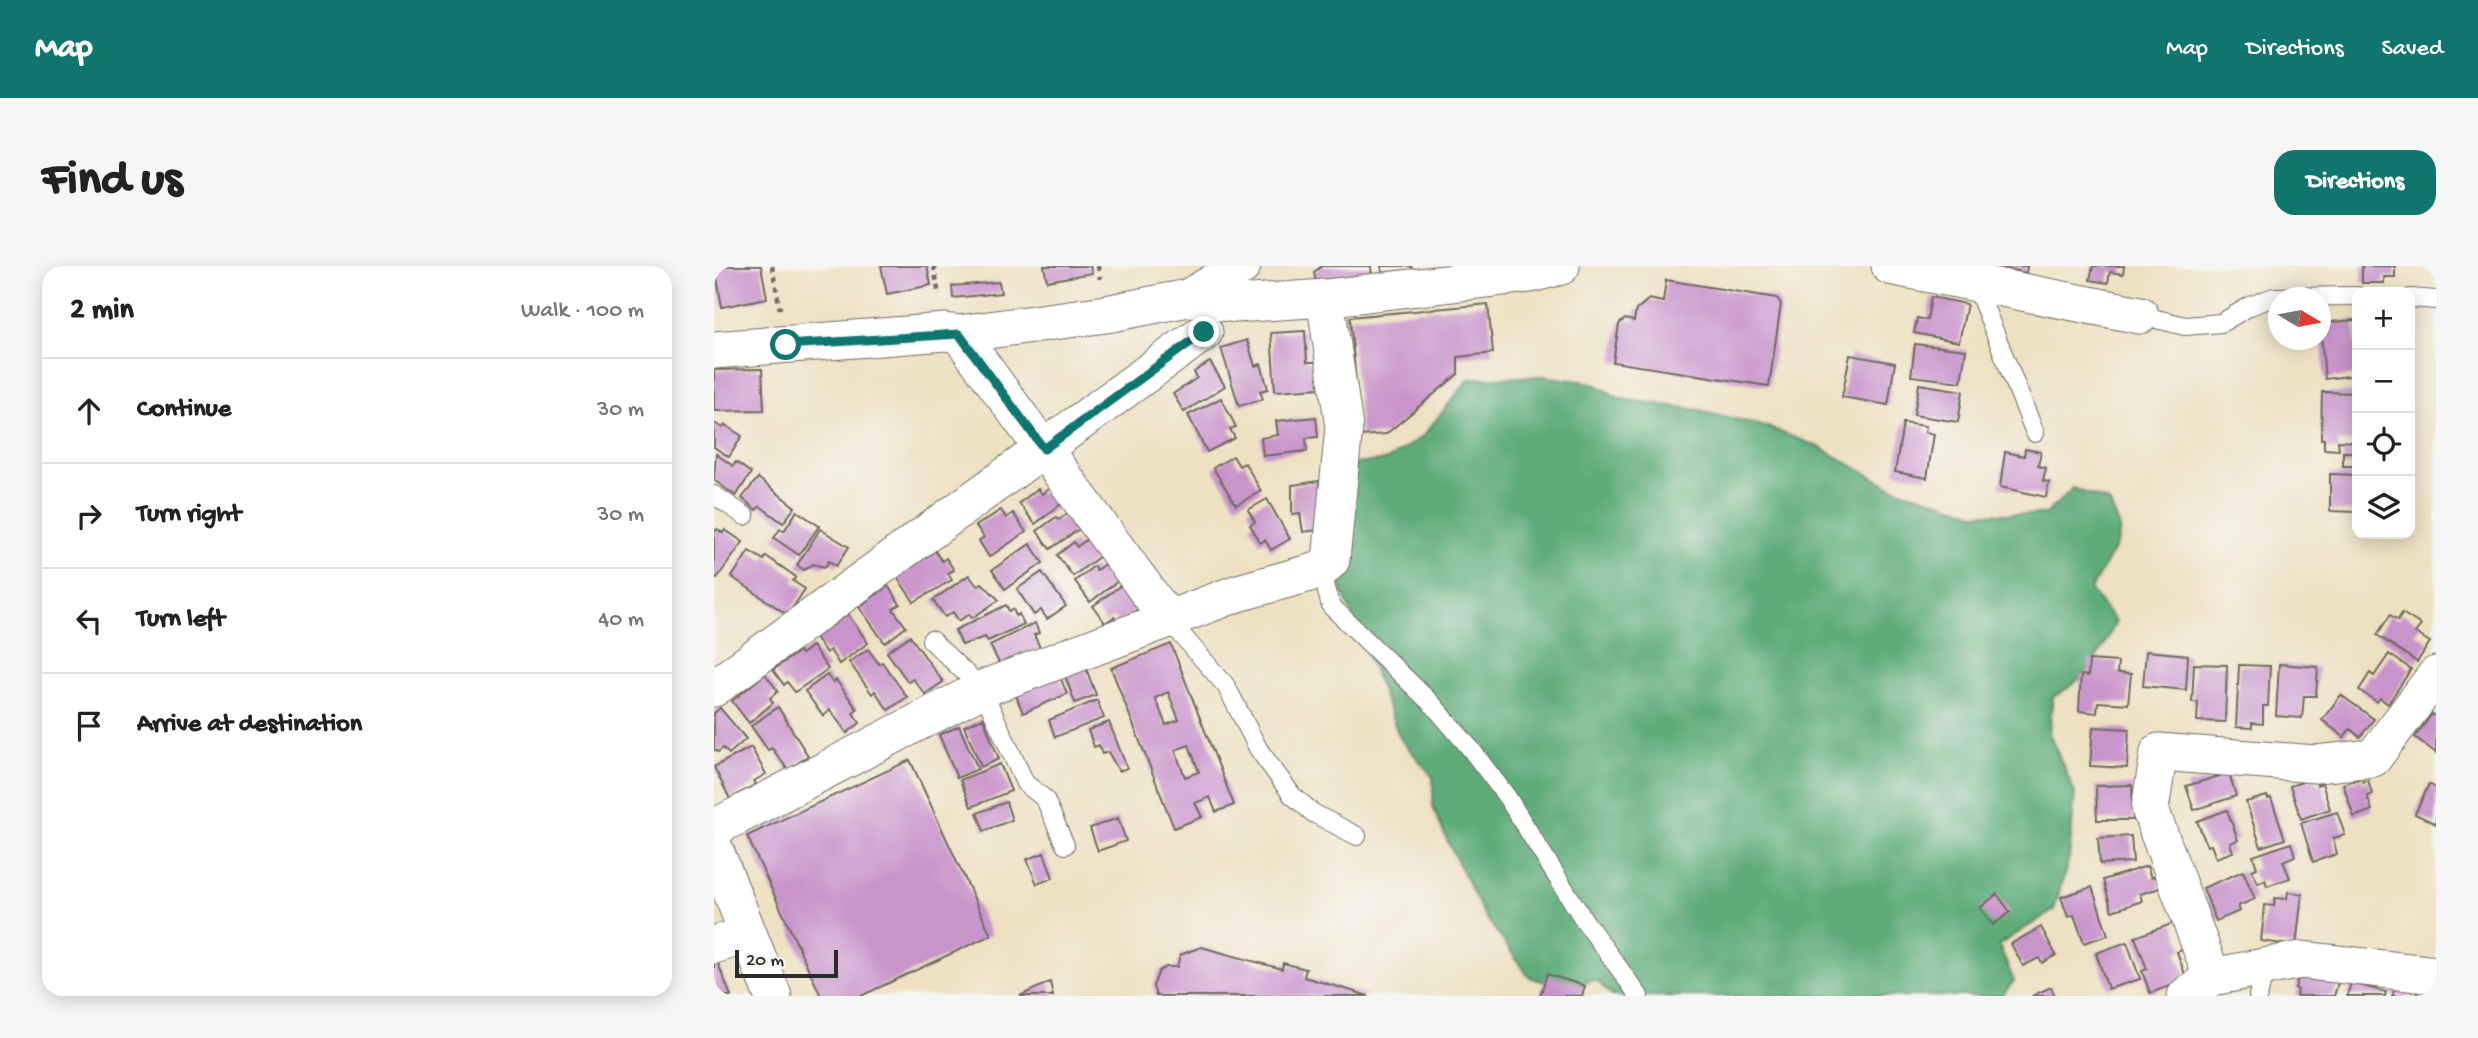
<!DOCTYPE html>
<meta charset="utf-8">
<style>
:root{--surface:#fff;--page:#f6f6f6;--text:#222;--muted:#767676;--line:#e0e0e0;--accent:#0f766e}
body{margin:0;font-family:"Gochi Hand",sans-serif;background:var(--page);color:var(--text)}
.controls{position:absolute;right:21px;top:21px;display:grid;overflow:hidden;border-radius:14px;box-shadow:0 4px 18px #0003}
.controls button{width:63px;height:63px;display:grid;place-items:center;padding:0;border:0;border-bottom:2px solid var(--line);background:var(--surface);color:var(--text);font:35px sans-serif}
.compass{position:absolute;left:1554px;top:21px;width:63px;height:63px;border-radius:50%;background:var(--surface);box-shadow:0 4px 18px #0003;rotate:100deg}
.scale{position:absolute;left:21px;bottom:18px;width:103px;box-sizing:border-box;padding-left:7px;border:4px solid #2b2b2b;border-top:0;font-size:19px;line-height:24px;white-space:nowrap;color:#2b2b2b;-webkit-text-stroke:5px #f6f6f2;paint-order:stroke}
.stop{position:absolute;width:21px;height:21px;margin:-16px;border:5px solid #0f766e;border-radius:50%;background:#fff}
.stop.end{background:#0f766e;border-color:#fff;box-shadow:0 2px 7px #0008}
.list{margin:0;padding:0;list-style:none}
h2{display:flex;justify-content:space-between;align-items:center;height:91px;margin:0;padding:0 28px;font-size:30px}
h2 small{font-size:23px;font-weight:400;color:var(--muted)}
.list li{display:grid;grid-template-columns:46px 1fr auto;gap:21px;align-items:center;box-sizing:border-box;height:105px;padding:0 28px;border-top:2px solid var(--line)}
.list b{display:block;font-size:26px;white-space:nowrap}
.list em{font-size:23px;font-style:normal;color:var(--muted)}
.icon{flex:none;width:38px;height:38px;fill:none;stroke:currentColor;stroke-width:2;stroke-linecap:round;stroke-linejoin:round}
.map{position:relative;flex:none;width:1722px;height:730px;overflow:hidden;border-radius:21px}
header{display:flex;align-items:center;gap:42px;box-sizing:border-box;height:98px;padding:0 35px;background:var(--accent);color:#fff}
header strong{font-size:33px}
nav{display:flex;gap:38px;margin-inline-start:auto;font-size:24px}
.intro{display:flex;align-items:center;justify-content:space-between;box-sizing:border-box;height:168px;padding:0 42px}
h1{margin:0;font-size:49px}
.button{padding:18px 32px;border-radius:21px;background:var(--accent);color:#fff;font-size:24px;font-weight:700}
main{display:flex;gap:42px;padding:0 42px}
aside{flex:1;background:var(--surface);border-radius:21px;box-shadow:0 4px 18px #0003}
.map>svg:first-child{display:block}
</style>
<header>
<strong>Map</strong>
<nav><a>Map</a><a>Directions</a><a>Saved</a></nav>
</header>
<div class="intro"><h1>Find us</h1><a class="button">Directions</a></div>
<main>
<aside>
<h2>2 min<small>Walk · 100 m</small></h2>
<ul class="list">
<li><svg class="icon" aria-label="ahead" viewBox="0 0 24 24"><path d="M12 20V5M6 11l6-6 6 6"/></svg><div><b>Continue</b></div><em>30 m</em></li>
<li><svg class="icon" aria-label="right" viewBox="0 0 24 24"><path d="M7 20v-9h11M14 6l5 5-5 5"/></svg><div><b>Turn right</b></div><em>30 m</em></li>
<li><svg class="icon" aria-label="left" viewBox="0 0 24 24"><path d="M17 20v-9H6M10 6l-5 5 5 5"/></svg><div><b>Turn left</b></div><em>40 m</em></li>
<li><svg class="icon" aria-label="arrive" viewBox="0 0 24 24"><path d="M6 21V4h12l-3 4 3 4H6"/></svg><div><b>Arrive at destination</b></div></li>
</ul>
</aside>
<div class="map">
<svg width="1722" height="730" viewBox="0 0 1722 730">
<rect width="100%" height="100%" fill="#f6f6f2"/>
<filter id="ink" filterUnits="userSpaceOnUse"><feTurbulence type="fractalNoise" baseFrequency=".0143" numOctaves="2"/><feDisplacementMap in="SourceGraphic" scale="14" xChannelSelector="R" yChannelSelector="G"/><feConvolveMatrix kernelMatrix="1 2 1 2 8 2 1 2 1" color-interpolation-filters="sRGB"/></filter>
<filter id="wash" filterUnits="userSpaceOnUse"><feTurbulence type="fractalNoise" baseFrequency=".00686" numOctaves="4" result="noise"/><feDisplacementMap in="SourceGraphic" scale="28" xChannelSelector="R" yChannelSelector="G"/><feGaussianBlur stdDeviation="1.57" result="paint"/><feColorMatrix in="noise" values="0 0 0 0 0 0 0 0 0 0 0 0 0 0 0 0 0 1.4 0 .05"/><feComposite in="paint" operator="in"/></filter>
<g filter="url(#wash)">
<rect width="100%" height="100%" fill="#eee1c2"/>
<!-- forest -->
<path fill="#5dac78" stroke="#446c52" stroke-width="2" d="M830,110L879,117L907,133L986,144L1053,161L1105,181L1177,221L1261,247L1331,249L1359,222L1395,236L1406,262L1403,278L1376,324L1402,356C1383,392 1376,411 1339,431L1335,467L1361,527L1355,592L1340,644L1285,679L1300,715L1288,730H898L882,714L850,722L815,711L769,647L732,572L719,541V511L686,472L624,314L641,198L673,194L709,170L755,113Z"/>
<g id="blocks">
<!-- building -->
<g fill="#c993cb" fill-rule="evenodd">
<path d="M1,0H47L53,32L8,41Z"/>
<path d="M167,0H213L217,19L173,28Z"/>
<path d="M330,0H376L378,7L333,15Z"/>
<path d="M608,0H657L658,12L602,19L600,6Z"/>
<path d="M667,0H697L698,4L669,10Z"/>
<path d="M1281,0H1313L1312,7Z"/>
<path d="M1379,0H1410L1409,8L1396,6L1394,17L1376,14Z"/>
<path d="M1648,0H1681V11H1670V17H1648Z"/>
<path d="M952,14L1063,32L1067,38L1055,120L899,96L905,58L911,53L920,55L922,44L935,33L949,36Z"/>
<path d="M285,16L287,27L239,32L238,20Z"/>
<path d="M1217,31L1253,38L1245,76L1200,67L1203,52L1213,54Z"/>
<path d="M774,38L779,87L744,91V108L672,168L647,170L636,51Z"/>
<path d="M1641,54L1643,109L1611,113L1606,57Z"/>
<path d="M591,65L593,96H605L606,122L561,125L557,67Z"/>
<path d="M533,74L541,100L547,98L554,123L546,125L549,133L525,140L507,82Z"/>
<path d="M1201,78L1252,84L1247,116L1197,110Z"/>
<path d="M1136,89L1181,97L1174,139L1128,131Z"/>
<path d="M496,96L511,120L470,146L459,128L483,112L480,106Z"/>
<path d="M48,103L50,144L0,145V104Z"/>
<path d="M1205,118L1249,125L1244,156L1200,149Z"/>
<path d="M1608,126L1643,127V176L1624,175L1625,184L1610,183V173H1607Z"/>
<path d="M507,132L522,161L516,163L521,172L493,186L474,149Z"/>
<path d="M602,151L604,171L592,172L593,185L549,190L547,172L564,169L562,155Z"/>
<path d="M0,157L9,162L11,159L28,170L15,191L0,181Z"/>
<path d="M1189,157L1212,160L1211,166L1220,168L1213,212L1181,206Z"/>
<path d="M1311,183L1327,186L1324,200L1332,202L1329,215L1335,216L1332,231L1286,221L1291,186L1310,190Z"/>
<rect x="1629" y="186" width="14" height="14"/>
<path d="M2,188L19,200L22,196L37,207L22,230L0,214Z"/>
<path d="M519,190L525,200L531,197L547,225L522,239L499,202Z"/>
<path d="M1616,208L1643,209V246L1616,245Z"/>
<path d="M44,212L81,241L69,257L46,240L42,244L28,232Z"/>
<path d="M605,215L611,263L589,266L586,247L578,248V219Z"/>
<path d="M339,220L351,235L321,258L305,237L324,223L328,228Z"/>
<path d="M553,233L576,273L557,284L551,274L546,277L536,259L541,256L534,244Z"/>
<path d="M287,244L292,252L299,247L312,266L275,291L265,275L270,271L262,260Z"/>
<path d="M83,245L105,260L85,289L60,272L66,263L70,265Z"/>
<path d="M357,245L368,261L336,283L323,265L342,251L344,254Z"/>
<path d="M3,263L9,267L11,264L29,276L3,312L0,310V267Z"/>
<path d="M106,263L135,281L122,300L115,295L111,301L99,298L90,304L83,299Z"/>
<path d="M377,270L390,287L359,310L343,289L360,276L363,281Z"/>
<path d="M316,278L329,297L291,323L278,304Z"/>
<path d="M35,285L50,294L52,290L82,311L79,315L91,323L74,349L18,311Z"/>
<path d="M221,285L228,295L232,292L240,304L234,307L238,314L200,336L183,311Z"/>
<path d="M395,295L408,312L376,336L361,315L380,300L382,304Z"/>
<path d="M328,306L352,340L333,353L327,344L320,349L303,323Z"/>
<path d="M255,309L263,320L268,317L285,334L258,352L255,348L245,355L239,346L231,351L219,334Z"/>
<path d="M410,317L427,341L405,357L400,351L391,357L379,340Z"/>
<path d="M174,320L186,338L179,343L192,361L171,377L145,341Z"/>
<path d="M292,339L295,345L299,343L302,350L305,348L310,358L274,375L271,371L248,379L241,364Z"/>
<path d="M1688,347L1707,359L1701,367L1716,376L1703,396L1663,369L1676,349L1684,354Z"/>
<path d="M134,348L154,377L125,398L116,384L112,387L101,371Z"/>
<path d="M321,357L325,367L320,369L330,390L287,401L276,379Z"/>
<path d="M196,370L229,416L211,428L199,413L194,416L173,386Z"/>
<path d="M457,378L520,539L502,546L496,531L481,537L488,551L460,562L397,402ZM454,426L465,454L452,459L441,432ZM475,479L485,506L471,511L461,484Z"/>
<path d="M98,380L114,403L81,426L73,416L70,419L59,404L85,385L87,388Z"/>
<path d="M154,383L165,398L168,396L193,431L174,444L161,425L158,428L135,396Z"/>
<path d="M1432,385L1474,389L1472,424L1429,420Z"/>
<path d="M1675,388L1697,403L1674,438L1666,432L1663,436L1645,424L1656,407L1660,410Z"/>
<path d="M1375,394L1404,396L1403,407L1417,408L1414,438L1384,436L1383,447L1365,445L1367,409L1374,410Z"/>
<path d="M370,397L382,429L361,437L349,404Z"/>
<path d="M1480,398L1513,399L1511,456L1483,455L1484,436H1478Z"/>
<path d="M1565,398L1604,401L1602,430H1590L1588,452L1562,450Z"/>
<path d="M1525,399L1556,400L1554,440H1549V458L1538,457V462L1522,461Z"/>
<path d="M51,408L64,425L56,432L59,437L35,457L18,435Z"/>
<path d="M345,408L353,428L309,447L301,427Z"/>
<path d="M113,409L119,417L122,414L143,443L139,447L146,457L133,467L116,444L109,450L91,425Z"/>
<path d="M1627,429L1660,453L1646,471L1636,463L1630,471L1608,454Z"/>
<path d="M383,434L390,452L341,471L335,454Z"/>
<path d="M64,441L94,490L74,504L58,482L54,484L37,460Z"/>
<path d="M6,442L32,473L15,488L9,482L4,486L0,483V447Z"/>
<path d="M1718,448L1722,451V487L1701,471Z"/>
<path d="M269,452L285,493L267,501L250,460Z"/>
<path d="M395,456L413,502L405,505L394,486L388,488L385,479L380,481L374,464Z"/>
<path d="M245,460L264,503L243,512L225,469Z"/>
<path d="M1379,461L1415,463L1413,502L1376,500Z"/>
<path d="M37,481L52,508L40,515L42,518L16,533L0,501Z"/>
<path d="M196,494L277,669L147,730H107L33,570Z"/>
<path d="M286,498L297,525L257,541L246,514Z"/>
<path d="M1515,507L1522,530L1480,544L1472,520Z"/>
<path d="M1601,512L1603,519L1608,517L1616,543L1587,553L1576,520Z"/>
<path d="M1648,512L1649,516L1654,514L1658,528L1653,530L1658,544L1640,551L1629,518Z"/>
<path d="M1715,518L1722,522V558L1701,548Z"/>
<path d="M1418,519L1419,554H1383L1382,520Z"/>
<path d="M1553,530L1554,533L1557,532L1571,573L1547,581L1532,536Z"/>
<path d="M292,536L298,554L270,565L263,547Z"/>
<path d="M1513,544L1524,574L1516,577L1519,586L1502,592L1497,579L1493,580L1483,555Z"/>
<path d="M1623,546L1631,569L1619,572L1623,588L1599,596L1587,557Z"/>
<path d="M404,552L412,575L384,585L376,562Z"/>
<path d="M1417,570L1419,596L1386,598L1384,572Z"/>
<path d="M1577,577L1581,590L1569,595L1576,612L1553,620L1551,614L1544,617L1538,604L1543,602L1539,590Z"/>
<path d="M330,587L339,612L323,618L313,593Z"/>
<path d="M1433,600L1437,612L1442,610L1446,622L1426,628L1428,635L1398,645L1389,614Z"/>
<path d="M1529,605L1541,633L1524,640L1526,645L1502,655L1489,622Z"/>
<path d="M1378,621L1394,669L1370,677L1360,649L1354,651L1347,631Z"/>
<path d="M1574,626L1588,628L1582,680L1547,675L1551,639L1560,640L1561,632L1573,633Z"/>
<path d="M1283,628L1296,646L1279,659L1266,642Z"/>
<path d="M1460,657L1470,683L1463,686L1473,714L1436,727L1428,705L1433,703L1421,671Z"/>
<path d="M1327,661L1342,689L1328,697L1325,692L1309,700L1297,678Z"/>
<path d="M1413,676L1426,713L1394,723L1382,687Z"/>
<path d="M487,681L568,703L569,697L592,703L590,711L655,730H442L439,720L445,705L452,701H463L466,689Z"/>
<path d="M3,695L17,730H0V696Z"/>
<path d="M1587,704L1624,717L1620,730H1582L1584,724L1581,722Z"/>
<path d="M833,708L871,720L868,730H826Z"/>
<path d="M336,716L339,730H306Z"/>
<path d="M1637,717L1672,726L1671,730H1633Z"/>
<path d="M1683,718L1705,726L1703,730H1678Z"/>
<path d="M1337,721L1341,730H1318Z"/>
</g>
</g>
</g>
<g filter="url(#ink)">
<use href="#blocks" fill-opacity="0" stroke="#6f6b60" stroke-width="2"/>
<g fill="none" stroke-linecap="round" stroke-linejoin="round">
<defs>
<g id="lane">
<path d="M1260,15L1321,167"/>
<path d="M1696,32L1722,34"/>
<path d="M1426,49L1471,60L1507,57L1536,40L1560,31L1643,30"/>
<path d="M0,229L31,250"/>
<path d="M607,304L617,340L720,440L756,482L793,531L870,654L925,730"/>
<path d="M454,353L512,420L545,484L578,529L599,547L643,570"/>
<path d="M217,374L268,423L311,517L331,533L351,579"/>
<path d="M1544,730L1552,699"/>
</g>
<g id="street">
<path d="M1176,0L1426,49"/>
<path d="M474,32L528,0"/>
<path d="M245,68L454,353"/>
<path d="M0,84L231,66L245,68L392,48L474,32L522,38L611,32L816,8L847,0"/>
<path d="M0,422L490,66"/>
<path d="M0,562L268,423L524,327L607,304L617,294L630,161L611,32"/>
<path d="M0,582L59,730"/>
<path d="M0,679L32,669"/>
<path d="M1498,711L1436,543L1445,486L1602,498L1659,492L1722,409"/>
<path d="M1472,730L1498,711L1587,694L1722,709"/>
</g>
</defs>
<!-- lane casing -->
<use href="#lane" stroke="#6f6b60" stroke-width="20"/>
<!-- street casing -->
<use href="#street" stroke="#6f6b60" stroke-width="39"/>
<!-- path -->
<g stroke="#6f6b60" stroke-width="4.5" stroke-dasharray="5 5" stroke-linecap="butt">
<path d="M58,0L66,43"/>
<path d="M220,0L225,30"/>
<path d="M384,0L386,13"/>
</g>
<!-- lane -->
<use href="#lane" stroke="#fff" stroke-width="18"/>
<!-- street -->
<use href="#street" stroke="#fff" stroke-width="37"/>
</g>
</g>
<g fill="none" stroke-linecap="round" stroke-linejoin="round" filter="url(#ink)">
<!-- route -->
<path stroke="#0f766e" stroke-width="9" d="M72,79L245,68L330,183L490,66"/>
</g>
</svg>
<div class="controls">
<button>+</button>
<button>−</button>
<button><svg class="icon" aria-label="locate" viewBox="0 0 24 24"><circle cx="12" cy="12" r="6"/><path d="M12 2v4M12 18v4M2 12h4M18 12h4"/></svg></button>
<button><svg class="icon" aria-label="layers" viewBox="0 0 24 24"><path d="M12 4l9 5-9 5-9-5zM3 14l9 5 9-5"/></svg></button>
</div>
<svg class="compass" viewBox="-18 -18 36 36"><path d="M0-13l5 13h-10z" fill="#e53935"/><path d="M0 13l5-13h-10z" fill="#767676"/></svg>
<div class="scale">20 m</div>
<div class="stop" style="left:72px;top:79px"></div>
<div class="stop end" style="left:490px;top:66px"></div>
</div>
</main>
